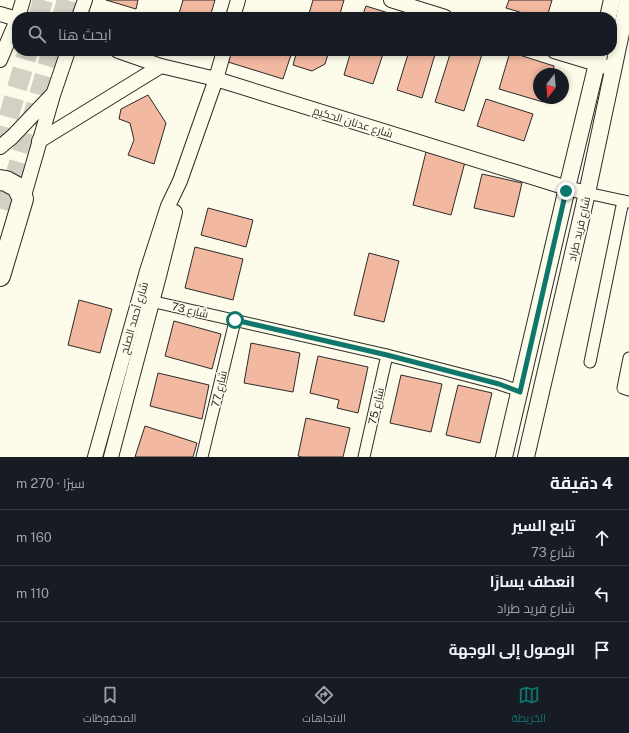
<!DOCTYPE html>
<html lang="ar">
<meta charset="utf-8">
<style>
:root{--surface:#171b24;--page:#20242c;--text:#f1f3f6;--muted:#9ea1a6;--line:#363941;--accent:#0f766e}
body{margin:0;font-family:"Public Sans",Cairo,sans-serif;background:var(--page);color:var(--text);direction:rtl}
.compass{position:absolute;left:533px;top:68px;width:36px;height:36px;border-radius:50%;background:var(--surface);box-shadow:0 2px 6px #0003;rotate:196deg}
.stop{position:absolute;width:12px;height:12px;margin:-9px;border:3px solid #0f766e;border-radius:50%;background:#fff}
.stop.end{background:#0f766e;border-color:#fff;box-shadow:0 1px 4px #0008}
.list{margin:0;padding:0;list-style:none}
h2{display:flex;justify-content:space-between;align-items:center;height:52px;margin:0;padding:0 16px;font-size:17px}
h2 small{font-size:13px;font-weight:400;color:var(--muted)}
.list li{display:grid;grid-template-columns:26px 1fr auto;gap:12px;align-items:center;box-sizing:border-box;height:56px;padding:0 16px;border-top:1px solid var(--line)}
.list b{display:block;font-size:15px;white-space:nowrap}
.list p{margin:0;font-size:13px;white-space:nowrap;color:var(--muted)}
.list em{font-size:13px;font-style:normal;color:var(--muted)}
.icon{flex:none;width:22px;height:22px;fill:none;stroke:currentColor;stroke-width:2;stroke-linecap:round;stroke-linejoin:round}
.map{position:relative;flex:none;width:629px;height:457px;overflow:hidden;direction:ltr}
.search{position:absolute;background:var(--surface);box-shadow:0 2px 6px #0003;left:12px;right:12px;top:12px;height:44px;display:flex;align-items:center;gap:10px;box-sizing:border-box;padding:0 14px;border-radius:16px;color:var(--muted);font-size:15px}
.sheet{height:220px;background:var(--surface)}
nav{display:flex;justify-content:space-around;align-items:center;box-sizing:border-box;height:56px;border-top:1px solid var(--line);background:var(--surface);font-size:11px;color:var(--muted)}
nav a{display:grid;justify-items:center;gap:2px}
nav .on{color:var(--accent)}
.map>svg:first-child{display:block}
</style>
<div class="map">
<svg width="629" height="457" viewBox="0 0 629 457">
<rect width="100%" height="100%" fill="#fdfbea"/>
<!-- building -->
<g fill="#f2b8a0" stroke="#2b2b2b">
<path d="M106,0H138L136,9Z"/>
<path d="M183,0H215L210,17H178Z"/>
<path d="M313,0H344L339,17H308Z"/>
<path d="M509,0H552L547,17H536L506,8Z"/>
<path d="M366,6L395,15L394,17H362Z"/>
<path d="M231,51H289L292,52L283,79L228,62Z"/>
<path d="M297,51H329L325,64L312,71L293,65Z"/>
<path d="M351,51H384L373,84L344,75Z"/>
<path d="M409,51H436L422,98L397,90Z"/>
<path d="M451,51H483L464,111L435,102Z"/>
<path d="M510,52L554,66L552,74H539V98H544L543,102L499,89Z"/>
<path d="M148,95L166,123L154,164L128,155L134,140L130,123L119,119L121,109Z"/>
<path d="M486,99L533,114L524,141L477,126Z"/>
<path d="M426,152L465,162L451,215L413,205Z"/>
<path d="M482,174L522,183L514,217L474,208Z"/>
<path d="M208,208L253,220L246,247L201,235Z"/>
<path d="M195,247L243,259L233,300L185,288Z"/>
<path d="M369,253L399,261L384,322L354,315Z"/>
<path d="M79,300L112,309L100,353L68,345Z"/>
<path d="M174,321L221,334L212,369L165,356Z"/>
<path d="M251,343L300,353L293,392L244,383Z"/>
<path d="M318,356L368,367L358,413L337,408L339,400L310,393Z"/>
<path d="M158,373L209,385L202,419L150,406Z"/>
<path d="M401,375L442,384L431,432L390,423Z"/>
<path d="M458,385L492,393L480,443L446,435Z"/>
<path d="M306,418L350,428L343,457H302L298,456Z"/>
<path d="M145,426L197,443L193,457H135Z"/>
</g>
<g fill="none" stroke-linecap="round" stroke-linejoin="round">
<!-- motorway-tunnel -->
<g stroke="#d3d1c4" stroke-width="20" stroke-dasharray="20 10" stroke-linecap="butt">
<path d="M38,17L43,0"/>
<path d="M62,17L67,0"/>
<path d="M0,146L28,51"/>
<path d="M5,210L52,51"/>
</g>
<defs>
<g id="minor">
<path d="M587,193L628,202"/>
<path d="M146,300L387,355L499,384L520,391"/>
<path d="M629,358L623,388L629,390"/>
<path d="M590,362L623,201"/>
<path d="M202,457L235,321"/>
<path d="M364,457L387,355"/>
</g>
<g id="tertiary">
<path d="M391,0L445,17"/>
<path d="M0,14L17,19"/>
<path d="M18,17L23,0"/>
<path d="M79,17L85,0"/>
<path d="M233,17L238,0"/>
<path d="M118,51L161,66L216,79L567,188L587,193"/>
<path d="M554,51L597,64L613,69"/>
<path d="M0,60L17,20"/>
<path d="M39,141L161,66"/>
<path d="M0,147L12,137L51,96"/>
<path d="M23,199L53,95L68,51"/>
<path d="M95,457L147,271L168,206L180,181L216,79L224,51"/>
<path d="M111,457L159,276L175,212"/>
</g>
<g id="secondary">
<path d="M608,17L612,0"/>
<path d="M504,457L567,188L600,51"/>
<path d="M526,457L587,193L628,0"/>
</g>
<path id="motorway" d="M0,180L6,181L17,187L23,199L0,276"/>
</defs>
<!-- minor casing -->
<use href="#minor" stroke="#2b2b2b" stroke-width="13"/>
<!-- tertiary casing -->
<use href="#tertiary" stroke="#2b2b2b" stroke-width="16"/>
<!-- secondary casing -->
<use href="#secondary" stroke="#2b2b2b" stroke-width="18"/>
<!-- motorway casing -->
<use href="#motorway" stroke="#2b2b2b" stroke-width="22"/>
<!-- minor -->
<use href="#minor" stroke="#fdfbea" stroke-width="11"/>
<!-- tertiary -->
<use href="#tertiary" stroke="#fdfbea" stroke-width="14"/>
<!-- secondary -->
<use href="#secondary" stroke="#fdfbea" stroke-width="16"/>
<!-- motorway -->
<use href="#motorway" stroke="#fdfbea" stroke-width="20"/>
</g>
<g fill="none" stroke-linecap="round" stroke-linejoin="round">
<!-- route -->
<path stroke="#0f766e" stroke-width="5" d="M235,320L387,355L499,384L520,392L566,191"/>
</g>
<g text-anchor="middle" stroke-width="3" stroke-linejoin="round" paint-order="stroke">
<!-- street labels -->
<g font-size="11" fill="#2b2b2b" stroke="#fdfbea">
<text transform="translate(353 122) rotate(17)" y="4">شارع عدنان الحكيم</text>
<text transform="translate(579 229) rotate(-77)" y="4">شارع فريد طراد</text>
<text transform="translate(190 310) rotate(13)" y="4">شارع 73</text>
<text transform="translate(134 318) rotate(-74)" y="4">شارع أحمد الصلح</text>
<text transform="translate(219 389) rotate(-77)" y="4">شارع 77</text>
<text transform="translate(376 406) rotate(-77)" y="4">شارع 75</text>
</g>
</g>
</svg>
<svg class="compass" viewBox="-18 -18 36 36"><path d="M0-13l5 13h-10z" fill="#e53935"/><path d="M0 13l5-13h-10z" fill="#9ea1a6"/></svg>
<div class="stop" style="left:235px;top:320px"></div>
<div class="stop end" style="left:566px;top:191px"></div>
<div class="search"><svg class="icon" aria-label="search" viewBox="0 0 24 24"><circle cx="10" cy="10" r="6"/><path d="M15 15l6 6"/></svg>ابحث هنا</div>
</div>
<section class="sheet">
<h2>4 دقيقة<small>سيرًا · 270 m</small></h2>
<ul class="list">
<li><svg class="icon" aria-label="ahead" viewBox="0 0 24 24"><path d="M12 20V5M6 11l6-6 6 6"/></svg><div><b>تابع السير</b><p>شارع 73</p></div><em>160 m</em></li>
<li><svg class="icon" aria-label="left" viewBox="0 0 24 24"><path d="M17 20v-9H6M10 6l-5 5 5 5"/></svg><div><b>انعطف يسارًا</b><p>شارع فريد طراد</p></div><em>110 m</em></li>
<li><svg class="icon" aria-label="arrive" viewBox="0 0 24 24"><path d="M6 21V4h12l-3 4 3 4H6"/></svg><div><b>الوصول إلى الوجهة</b></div></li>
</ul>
</section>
<nav>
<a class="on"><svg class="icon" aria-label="map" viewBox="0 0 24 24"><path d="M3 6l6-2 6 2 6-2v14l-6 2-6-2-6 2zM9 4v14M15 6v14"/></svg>الخريطة</a>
<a><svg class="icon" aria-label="directions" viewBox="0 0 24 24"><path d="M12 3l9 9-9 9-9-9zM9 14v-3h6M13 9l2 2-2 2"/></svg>الاتجاهات</a>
<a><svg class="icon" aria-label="saved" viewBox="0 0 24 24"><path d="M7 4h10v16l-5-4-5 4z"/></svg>المحفوظات</a>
</nav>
